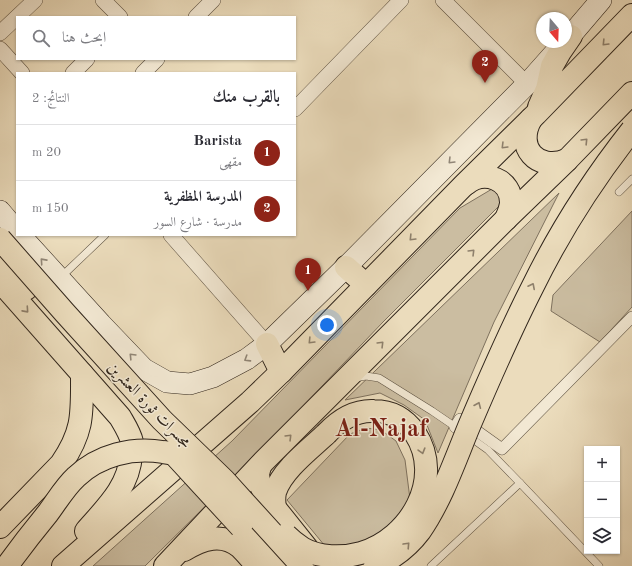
<!DOCTYPE html>
<html lang="ar">
<meta charset="utf-8">
<style>
:root{--surface:#fff;--page:#f7f7f7;--text:#2b2b33;--muted:#7c7c81;--line:#e1e1e2;--accent:#8f2418}
body{margin:0;font-family:"Old Standard TT",Amiri,serif;background:var(--page);color:var(--text);direction:rtl}
.controls{position:absolute;right:12px;bottom:12px;display:grid;overflow:hidden;border-radius:0px;box-shadow:0 1px 3px #0004}
.controls button{width:36px;height:36px;display:grid;place-items:center;padding:0;border:0;border-bottom:1px solid var(--line);background:var(--surface);color:var(--text);font:20px sans-serif}
.compass{position:absolute;left:536px;top:12px;width:36px;height:36px;border-radius:50%;background:var(--surface);box-shadow:0 1px 3px #0004;rotate:161deg}
.you{position:absolute;left:327px;top:325px;width:14px;height:14px;margin:-10px;border:3px solid #fff;border-radius:50%;background:#1a73e8;box-shadow:0 0 0 6px #1a73e833}
.badge{display:grid;place-items:center;width:26px;height:26px;border-radius:50%;background:var(--accent);color:#fff;font-size:13px;font-weight:700}
.pin{position:absolute;translate:-50% -33px;filter:drop-shadow(0 1px 2px #0008)}
.pin::after{content:'';position:absolute;top:21px;width:14px;height:12px;background:inherit;clip-path:polygon(0 0,100% 0,50% 100%)}
.list{margin:0;padding:0;list-style:none}
h2{display:flex;justify-content:space-between;align-items:center;height:52px;margin:0;padding:0 16px;font-size:17px}
h2 small{font-size:13px;font-weight:400;color:var(--muted)}
.list li{display:grid;grid-template-columns:26px 1fr auto;gap:12px;align-items:center;box-sizing:border-box;height:56px;padding:0 16px;border-top:1px solid var(--line)}
.list b{display:block;font-size:15px;white-space:nowrap}
.list p{margin:0;font-size:13px;white-space:nowrap;color:var(--muted)}
.list em{font-size:13px;font-style:normal;color:var(--muted)}
.icon{flex:none;width:22px;height:22px;fill:none;stroke:currentColor;stroke-width:2;stroke-linecap:round;stroke-linejoin:round}
.map{position:relative;flex:none;width:632px;height:566px;overflow:hidden;direction:ltr}
.search{position:absolute;background:var(--surface);box-shadow:0 1px 3px #0004;left:16px;top:16px;width:280px;height:44px;display:flex;align-items:center;gap:10px;box-sizing:border-box;padding:0 14px;border-radius:0px;color:var(--muted);font-size:15px}
.panel{position:absolute;background:var(--surface);box-shadow:0 1px 3px #0004;left:16px;top:72px;width:280px;height:164px;border-radius:0px;direction:rtl}
.map>svg:first-child{display:block}
</style>
<div class="map">
<svg width="632" height="566" viewBox="0 0 632 566">
<rect width="100%" height="100%" fill="#ebdcbc"/>
<filter id="stains"><feTurbulence type="fractalNoise" baseFrequency=".005" numOctaves="4"/><feColorMatrix values="0 0 0 0 .2 0 0 0 0 .09 0 0 0 0 .02 0 0 0 .5 -.17"/></filter>
<radialGradient id="worn" r=".72"><stop offset=".6" stop-color="#630" stop-opacity="0"/><stop offset="1" stop-color="#630" stop-opacity=".3"/></radialGradient>
<!-- green -->
<g fill="#cbbda1" stroke="#7e715e">
<path d="M497,186L502,203L383,322L244,468L145,566H93L232,441L460,208Z"/>
<path d="M559,193L494,322L438,453L425,420L404,405L380,393L345,400Z"/>
<path d="M632,211V307L600,342L551,311L553,295Z"/>
<path d="M366,428L381,430L396,441L405,460L410,499L391,525L373,538L355,545L325,546L287,500L350,434Z"/>
</g>
<g fill="none" stroke-linecap="round" stroke-linejoin="round">
<defs>
<g id="service">
<path d="M619,192L632,179"/>
<path d="M61,277L105,235"/>
<path d="M355,378L366,376L379,378L432,411L457,428"/>
<path d="M467,435L488,450L520,483"/>
<path d="M431,566L520,483L599,566"/>
</g>
<path id="pedestrian" d="M455,427L460,419L502,449L632,317"/>
<g id="minor">
<path d="M103,0L120,17"/>
<path d="M443,0L527,84"/>
<path d="M196,17L213,0"/>
<path d="M0,33L35,0"/>
<path d="M0,49L22,73"/>
<path d="M73,73L87,59"/>
<path d="M143,73L157,59"/>
<path d="M295,109L401,0"/>
<path d="M171,235L267,344"/>
</g>
<g id="secondary">
<path d="M566,41L601,0"/>
<path d="M0,211L17,231"/>
<path d="M20,235L101,324L144,369L167,382L190,384L213,377L247,359L267,344L346,267L527,84L559,48"/>
</g>
<g id="trunk">
<path d="M539,107L547,89L552,66L560,52L571,36"/>
<path d="M531,119C515,147 537,172 567,160"/>
<path d="M466,184C484,169 512,179 511,204C510,210 508,214 506,219"/>
<path d="M0,260L26,289"/>
<path d="M346,267L366,285"/>
<path d="M0,281L120,417C124,424 130,433 132,442C133,446 132,451 131,455C129,487 106,508 86,531"/>
<path d="M267,344L281,372"/>
<path d="M260,466L258,474L259,482L264,492L275,508L307,548"/>
<path d="M275,508C274,502 274,497 275,492C282,470 310,449 326,434"/>
<path d="M0,527L61,464C84,431 82,413 82,374"/>
<path d="M252,540L277,566"/>
<path d="M184,550C202,539 222,532 240,547C246,553 252,560 257,566"/>
<path d="M63,566L250,402L281,372L464,185L536,114L632,15"/>
<path d="M165,566L264,461L506,219L567,160L632,93"/>
</g>
</defs>
<!-- service casing -->
<use href="#service" stroke="#5f5343" stroke-width="8"/>
<!-- pedestrian casing -->
<use href="#pedestrian" stroke="#5f5343" stroke-width="12"/>
<!-- minor casing -->
<use href="#minor" stroke="#5f5343" stroke-width="16"/>
<!-- secondary casing -->
<use href="#secondary" stroke="#30251b" stroke-width="22"/>
<!-- trunk casing -->
<use href="#trunk" stroke="#30251b" stroke-width="24"/>
<!-- service -->
<use href="#service" stroke="#f2e8d3" stroke-width="7"/>
<!-- pedestrian -->
<use href="#pedestrian" stroke="#f2e8d3" stroke-width="11"/>
<!-- minor -->
<use href="#minor" stroke="#f2e8d3" stroke-width="15"/>
<!-- secondary -->
<use href="#secondary" stroke="#f2e8d3" stroke-width="21"/>
<!-- trunk -->
<use href="#trunk" stroke="#ebdcbc" stroke-width="22"/>
<defs>
<g id="trunk-bridge">
<path d="M0,239L65,313L162,420L224,480L302,566"/>
<path d="M172,452L241,527"/>
<path d="M286,535C291,540 296,544 302,548C319,558 343,558 361,553C410,539 445,479 415,433C405,419 391,411 374,411C355,410 339,420 326,434"/>
<path d="M7,566C20,548 34,530 48,513C57,501 65,487 76,477C99,455 132,447 163,452C178,454 192,456 205,462"/>
<path d="M375,566C394,558 408,547 420,531C442,499 455,460 470,424C490,377 510,331 533,286C560,231 594,178 632,130"/>
</g>
</defs>
<!-- trunk-bridge casing -->
<use href="#trunk-bridge" stroke="#30251b" stroke-width="24" stroke-linecap="butt"/>
<!-- trunk-bridge -->
<use href="#trunk-bridge" stroke="#ebdcbc" stroke-width="22"/>
</g>
<!-- one-way arrows -->
<defs><path id="oneway-chevron" d="M-2-3.5L2.5 0L-2 3.5" fill="none" stroke-width="1.6" stroke-linecap="round" stroke-linejoin="round"/></defs>
<g stroke="#8e806c">
<use href="#oneway-chevron" transform="translate(605 43) rotate(134)"/>
<use href="#oneway-chevron" transform="translate(585 141) rotate(-46)"/>
<use href="#oneway-chevron" transform="translate(504 146) rotate(135)"/>
<use href="#oneway-chevron" transform="translate(412 238) rotate(134)"/>
<use href="#oneway-chevron" transform="translate(472 252) rotate(-45)"/>
<use href="#oneway-chevron" transform="translate(532 286) rotate(-63)"/>
<use href="#oneway-chevron" transform="translate(26 310) rotate(48)"/>
<use href="#oneway-chevron" transform="translate(311 341) rotate(134)"/>
<use href="#oneway-chevron" transform="translate(381 344) rotate(-45)"/>
<use href="#oneway-chevron" transform="translate(478 405) rotate(-67)"/>
<use href="#oneway-chevron" transform="translate(289 437) rotate(-45)"/>
<use href="#oneway-chevron" transform="translate(422 451) rotate(74)"/>
<use href="#oneway-chevron" transform="translate(407 545) rotate(-47)"/>
</g>
<g stroke="#918677">
<use href="#oneway-chevron" transform="translate(451 161) rotate(135)"/>
<use href="#oneway-chevron" transform="translate(43 261) rotate(-132)"/>
<use href="#oneway-chevron" transform="translate(132 356) rotate(-134)"/>
<use href="#oneway-chevron" transform="translate(247 359) rotate(148)"/>
</g>
<g text-anchor="middle" stroke-width="3" stroke-linejoin="round" paint-order="stroke">
<!-- street labels -->
<g font-size="16" fill="#30251b" stroke="#f2e8d3">
<text transform="translate(150 404) rotate(46)" y="6">مجسرات ثورة العشرين</text>
</g>
<!-- town labels -->
<g font-size="24" font-weight="bold" fill="#7a1f14" stroke="#f2e8d3">
<text x="381" y="436">Al-Najaf</text>
</g>
</g>
<rect width="100%" height="100%" filter="url(#stains)"/>
<rect width="100%" height="100%" fill="url(#worn)"/>
</svg>
<div class="controls">
<button>+</button>
<button>−</button>
<button><svg class="icon" aria-label="layers" viewBox="0 0 24 24"><path d="M12 4l9 5-9 5-9-5zM3 14l9 5 9-5"/></svg></button>
</div>
<svg class="compass" viewBox="-18 -18 36 36"><path d="M0-13l5 13h-10z" fill="#e53935"/><path d="M0 13l5-13h-10z" fill="#7c7c81"/></svg>
<div class="you"></div>
<div class="pin badge" style="left:308px;top:291px">1</div>
<div class="pin badge" style="left:485px;top:83px">2</div>
<div class="search"><svg class="icon" aria-label="search" viewBox="0 0 24 24"><circle cx="10" cy="10" r="6"/><path d="M15 15l6 6"/></svg>ابحث هنا</div>
<section class="panel">
<h2>بالقرب منك<small>النتائج: 2</small></h2>
<ul class="list">
<li><span class="badge">1</span><div><b>Barista</b><p>مقهى</p></div><em>20 m</em></li>
<li><span class="badge">2</span><div><b>المدرسة المظفرية</b><p>مدرسة · شارع السور</p></div><em>150 m</em></li>
</ul>
</section>
</div>
